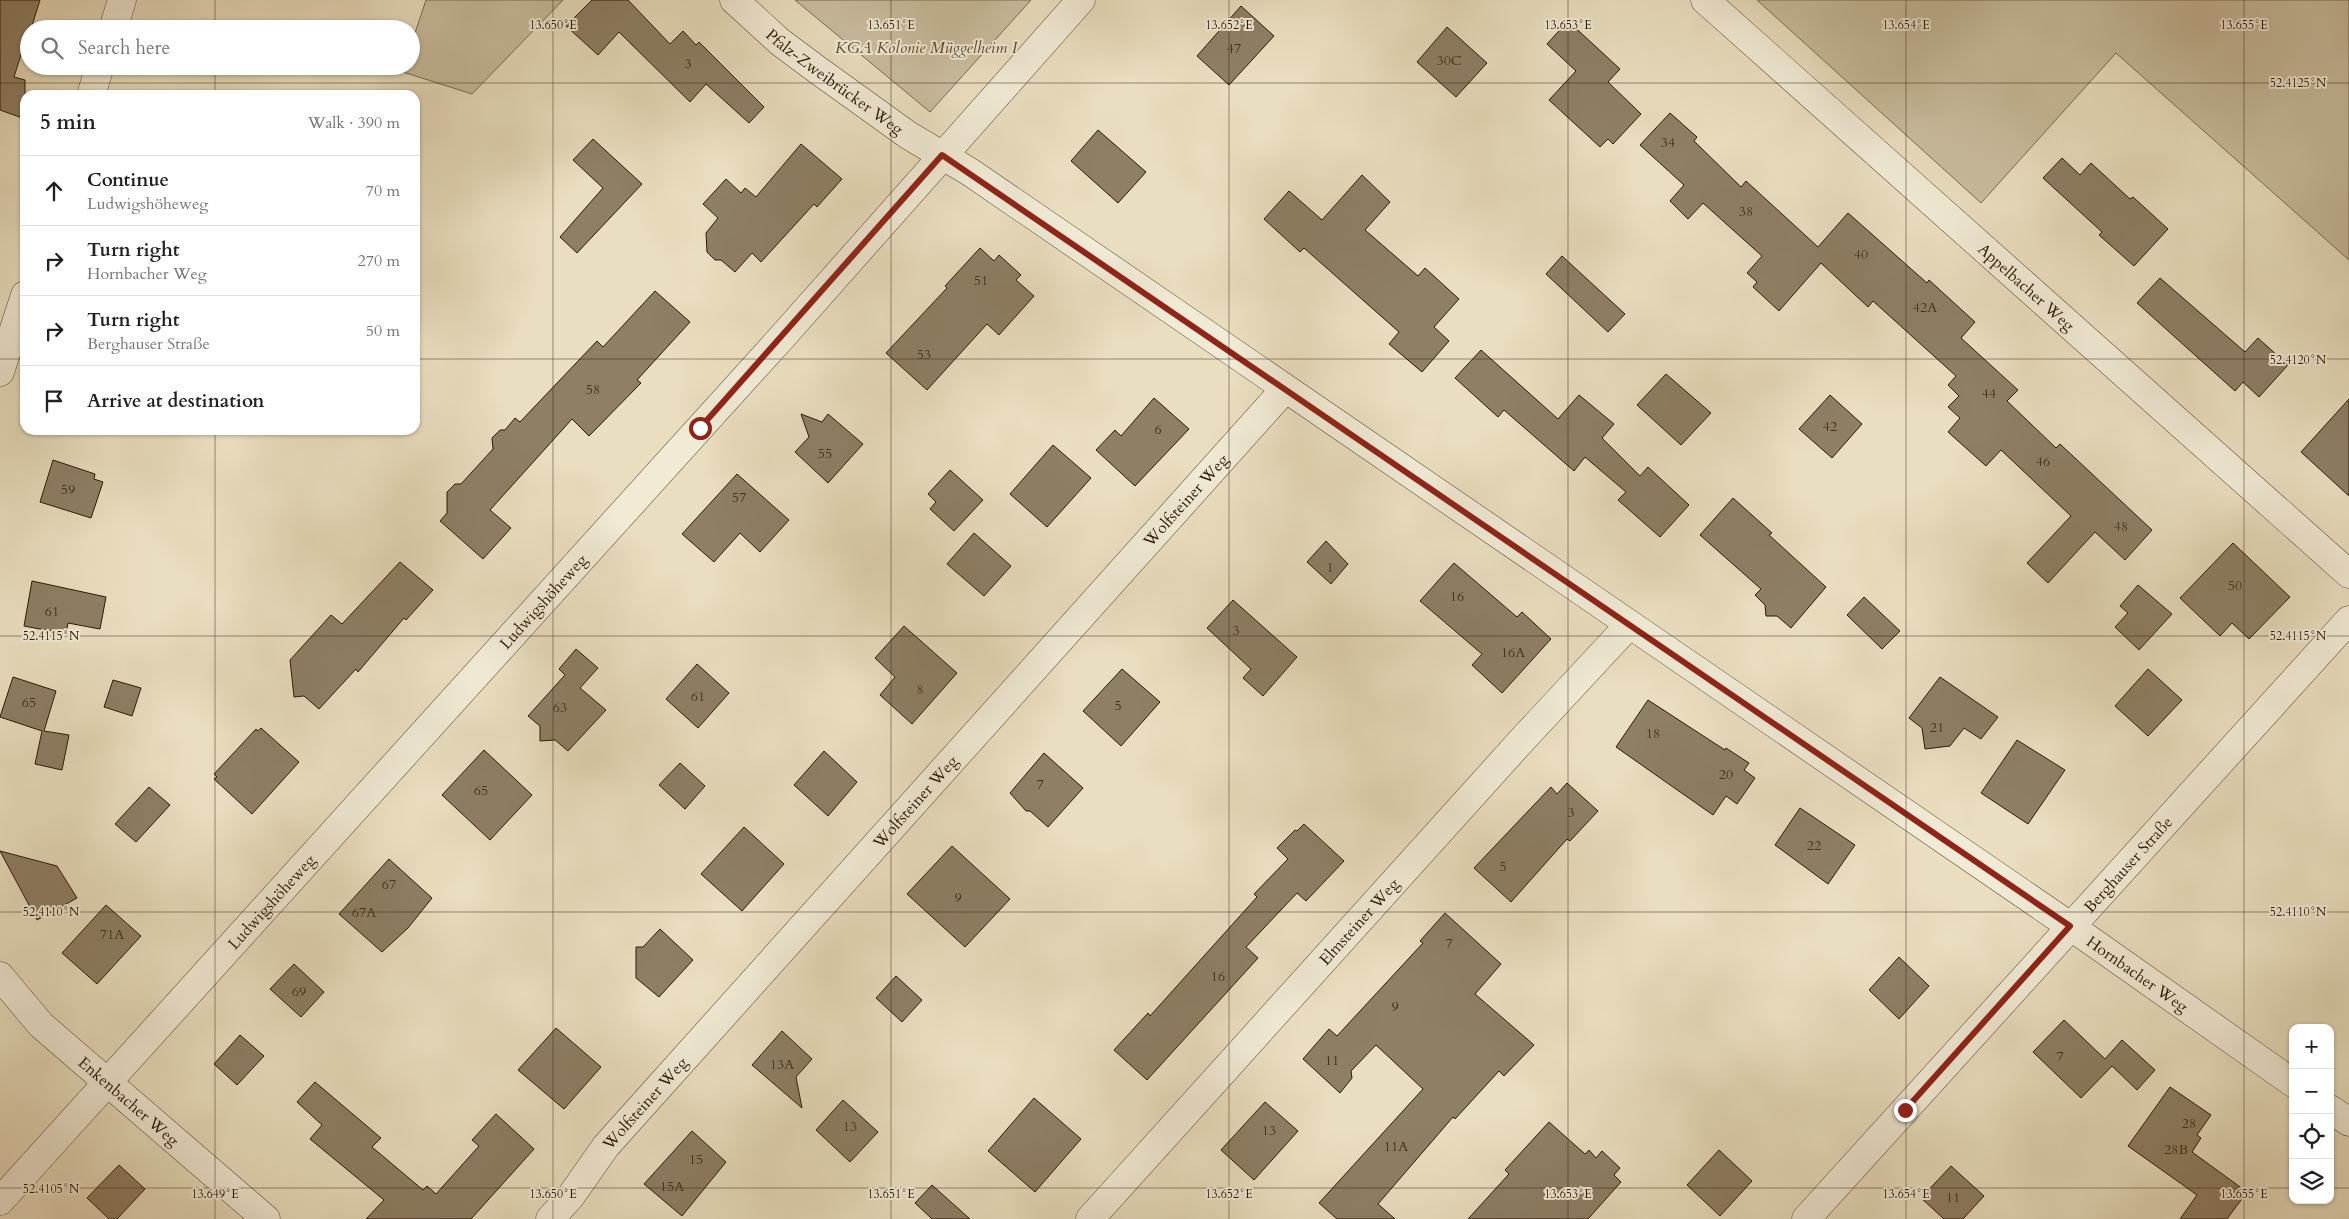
<!DOCTYPE html>
<meta charset="utf-8">
<style>
:root{--surface:#fff;--page:#f6f6f6;--text:#202124;--muted:#757577;--line:#e0e0e0}
body{margin:0;font-family:Cardo,serif;background:var(--page);color:var(--text)}
.controls{position:absolute;right:15px;bottom:15px;display:grid;overflow:hidden;border-radius:10px;box-shadow:0 1px 4px #0004}
.controls button{width:45px;height:45px;display:grid;place-items:center;padding:0;border:0;border-bottom:1px solid var(--line);background:var(--surface);color:var(--text);font:25px sans-serif}
.stop{position:absolute;width:15px;height:15px;margin:-11px;border:4px solid #8f2418;border-radius:50%;background:#fff}
.stop.end{background:#8f2418;border-color:#fff;box-shadow:0 1px 5px #0008}
.list{margin:0;padding:0;list-style:none}
h2{display:flex;justify-content:space-between;align-items:center;height:65px;margin:0;padding:0 20px;font-size:21px}
h2 small{font-size:16px;font-weight:400;color:var(--muted)}
.list li{display:grid;grid-template-columns:32px 1fr auto;gap:15px;align-items:center;box-sizing:border-box;height:70px;padding:0 20px;border-top:1px solid var(--line)}
.list b{display:block;font-size:19px;white-space:nowrap}
.list p{margin:0;font-size:16px;white-space:nowrap;color:var(--muted)}
.list em{font-size:16px;font-style:normal;color:var(--muted)}
.icon{flex:none;width:28px;height:28px;fill:none;stroke:currentColor;stroke-width:2;stroke-linecap:round;stroke-linejoin:round}
.map{position:relative;flex:none;width:2349px;height:1219px;overflow:hidden}
.search{position:absolute;background:var(--surface);box-shadow:0 1px 4px #0004;left:20px;top:20px;width:400px;height:55px;display:flex;align-items:center;gap:12px;box-sizing:border-box;padding:0 18px;border-radius:28px;color:var(--muted);font-size:19px}
.panel{position:absolute;background:var(--surface);box-shadow:0 1px 4px #0004;left:20px;top:90px;width:400px;height:345px;border-radius:15px}
.map>svg:first-child{display:block}
</style>
<div class="map">
<svg width="2349" height="1219" viewBox="0 0 2349 1219">
<rect width="100%" height="100%" fill="#e9debf"/>
<filter id="stains"><feTurbulence type="fractalNoise" baseFrequency=".004" numOctaves="4"/><feColorMatrix values="0 0 0 0 .2 0 0 0 0 .09 0 0 0 0 .02 0 0 0 .5 -.17"/></filter>
<radialGradient id="worn" r=".72"><stop offset=".6" stop-color="#630" stop-opacity="0"/><stop offset="1" stop-color="#630" stop-opacity=".3"/></radialGradient>
<!-- green -->
<g fill="#c9bd9f" stroke="#7a6b52">
<path d="M426,0H563L472,94L403,72L404,66H411V45Z"/>
<path d="M795,0H1031L930,112Z"/>
<path d="M1757,0H2349V260L2116,53L1981,203Z"/>
</g>
<!-- building -->
<g fill="#8e7f65" stroke="#2b1904">
<path d="M0,0H40L31,29H29L14,77L25,80V119L0,110Z"/>
<path d="M592,0H628L670,44L683,31L696,45L699,42L764,107L749,123L706,84L690,102L619,32L598,55L566,26Z"/>
<path d="M1241,6L1274,36L1229,85L1197,56Z"/>
<path d="M1568,21L1620,69L1608,82L1641,114L1613,144L1608,139L1600,147L1549,100L1576,71L1547,44Z"/>
<path d="M1447,27L1487,63L1456,97L1417,62Z"/>
<path d="M1670,113L1697,137L1694,141L1741,187L1746,181L1818,247L1848,213L1927,283L1929,280L1975,322L1961,338L2018,390L2007,401L2056,448L2060,444L2152,530L2125,560L2095,532L2048,583L2027,563L2071,516L2001,450L1986,466L1948,432L1960,418L1948,407L1959,396L1948,385L1956,376L1873,301L1868,307L1821,263L1779,311L1753,287L1757,282L1747,273L1762,256L1703,203L1688,219L1670,201L1684,185L1640,145Z"/>
<path d="M1098,130L1146,172L1118,203L1071,161Z"/>
<path d="M593,139L642,184L577,253L560,237L603,188L573,160Z"/>
<path d="M801,144L842,179L817,207L814,204L761,262L752,253L735,272L721,260H715L707,252L706,233L718,218L703,204L726,179L741,193L745,188L756,197Z"/>
<path d="M2062,158L2080,175L2091,163L2130,199L2133,197L2168,229L2134,266L2099,235L2102,232L2043,178Z"/>
<path d="M1362,175L1390,202L1365,230L1418,276L1425,268L1459,299L1434,327L1449,341L1422,372L1389,344L1399,332L1304,248L1300,252L1264,219L1289,191L1322,220Z"/>
<path d="M980,248L994,261L999,255L1021,275L1016,280L1034,296L999,335L987,324L927,390L886,353L947,288L945,286Z"/>
<path d="M1562,256L1625,314L1608,332L1546,274Z"/>
<path d="M2160,278L2245,352L2258,338L2288,365L2259,397L2243,382L2235,391L2137,303Z"/>
<path d="M655,291L690,322L637,380L641,383L589,436L572,419L490,510L511,528L483,559L440,521L447,513V492L455,484H461L493,449L492,438L500,430H505L515,418L520,422L597,341L603,347Z"/>
<path d="M1481,350L1558,419L1579,395L1614,424L1602,438L1640,476L1648,467L1689,505L1660,537L1618,500L1626,492L1585,457L1574,471L1504,410L1498,417L1455,378Z"/>
<path d="M1666,374L1711,413L1681,445L1637,405Z"/>
<path d="M1830,395L1862,424L1832,458L1799,429Z"/>
<path d="M1154,398L1189,429L1135,486L1096,450L1115,430L1121,436Z"/>
<path d="M2349,399V496L2301,452Z"/>
<path d="M801,414L822,422L828,414L863,444L828,483L795,452L809,437Z"/>
<path d="M1053,445L1091,478L1047,527L1010,494Z"/>
<path d="M53,460L95,474L94,479L103,482L91,518L40,502Z"/>
<path d="M950,470L983,500L954,531L930,509L936,502L928,494Z"/>
<path d="M737,474L789,520L760,552L740,533L714,562L682,534Z"/>
<path d="M1733,498L1772,533L1769,535L1826,587L1791,628L1777,616H1766L1765,605L1755,595L1761,589L1700,535Z"/>
<path d="M974,533L1011,566L984,596L947,564Z"/>
<path d="M1326,541L1348,564L1331,584L1307,562Z"/>
<path d="M2233,543L2290,597L2249,639L2232,623L2220,636L2180,598Z"/>
<path d="M400,562L433,590L406,620L404,618L358,672L356,669L319,709L304,696L294,697L290,660L331,615L342,624Z"/>
<path d="M1454,563L1517,617L1522,612L1551,639L1502,693L1472,665L1482,654L1420,601Z"/>
<path d="M32,581L106,597L100,629L68,623L66,634L24,626Z"/>
<path d="M2138,585L2172,614L2139,650L2115,627L2128,613L2120,606Z"/>
<path d="M1864,597L1900,631L1882,649L1847,615Z"/>
<path d="M1233,600L1297,657L1263,696L1243,678L1251,669L1207,628Z"/>
<path d="M904,626L957,673L912,724L880,695L895,677L875,658Z"/>
<path d="M576,649L598,668L580,688L606,710L568,751L555,740L540,741V726L528,716L565,675L559,669Z"/>
<path d="M697,664L729,693L698,728L666,699Z"/>
<path d="M1122,669L1160,702L1121,746L1083,711Z"/>
<path d="M2148,669L2182,700L2148,736L2115,706Z"/>
<path d="M13,677L56,691L44,731L69,735L62,770L35,764L42,731L0,717Z"/>
<path d="M1940,677L1998,717L1981,739L1964,728L1950,746L1925,749L1922,728L1909,718Z"/>
<path d="M113,680L141,688L132,716L104,707Z"/>
<path d="M1648,700L1725,750L1726,748L1749,763L1744,770L1755,778L1737,804L1726,796L1713,815L1616,747Z"/>
<path d="M261,728L299,762L252,814L214,779L217,777L214,774L256,729L258,731Z"/>
<path d="M2017,740L2065,770L2028,824L1981,793Z"/>
<path d="M484,750L532,795L490,840L442,795Z"/>
<path d="M824,751L857,782L828,816L794,785Z"/>
<path d="M1044,753L1083,788L1048,827L1030,811H1026L1010,793Z"/>
<path d="M680,763L705,786L685,809L659,785Z"/>
<path d="M1567,783L1598,811L1570,841L1567,839L1511,902L1474,868L1551,787L1557,794Z"/>
<path d="M149,787L170,805L136,842L115,824Z"/>
<path d="M1800,808L1855,845L1828,884L1775,845Z"/>
<path d="M1304,824L1344,861L1306,901L1297,893L1246,947L1258,958L1147,1080L1114,1050L1148,1013L1150,1016L1257,897L1254,894L1288,859L1277,848L1295,830L1297,831Z"/>
<path d="M744,827L784,864L742,911L701,874Z"/>
<path d="M952,846L1010,899L965,947L907,894Z"/>
<path d="M0,851L57,866L77,898L37,920Z"/>
<path d="M389,859L432,898L408,928L382,952L339,914Z"/>
<path d="M106,905L141,936L97,984L62,953Z"/>
<path d="M1445,913L1501,964L1475,994L1534,1045L1504,1076L1499,1071L1455,1119L1453,1117L1378,1204L1395,1219H1337L1319,1203L1423,1089L1376,1045L1351,1071L1352,1078L1340,1093L1303,1059L1329,1029L1337,1036L1423,943L1420,941Z"/>
<path d="M660,929L693,960L659,997L636,978V947H643Z"/>
<path d="M1899,957L1929,986L1899,1019L1869,990Z"/>
<path d="M294,964L324,992L301,1017L270,989Z"/>
<path d="M896,976L922,1000L902,1022L876,998Z"/>
<path d="M2064,1020L2105,1059L2122,1040L2155,1070L2137,1090L2112,1066L2081,1098L2033,1052Z"/>
<path d="M556,1028L601,1067L564,1109L518,1070Z"/>
<path d="M782,1031L812,1059L796,1077L802,1108L752,1065Z"/>
<path d="M240,1035L264,1056L237,1085L214,1064Z"/>
<path d="M315,1082L381,1138L372,1147L423,1190L427,1186L436,1194L479,1146L472,1140L496,1114L534,1149L471,1219H366L384,1200L310,1139L322,1125L297,1102Z"/>
<path d="M2170,1087L2211,1115L2197,1135L2201,1138L2192,1152L2247,1192L2227,1219H2180L2197,1195L2128,1146Z"/>
<path d="M1034,1098L1081,1139L1035,1192L988,1151Z"/>
<path d="M843,1100L878,1132L850,1162L816,1130Z"/>
<path d="M1265,1102L1298,1131L1254,1180L1221,1150Z"/>
<path d="M1549,1122L1585,1154L1589,1150L1596,1158L1602,1151L1620,1168L1614,1175L1621,1182L1588,1219H1468L1509,1174L1505,1170Z"/>
<path d="M692,1131L726,1162L682,1216L644,1184Z"/>
<path d="M1719,1150L1752,1181L1720,1216L1687,1185Z"/>
<path d="M119,1165L145,1189L117,1219H109L87,1198Z"/>
<path d="M1951,1166L1984,1196L1963,1219H1944L1921,1198Z"/>
<path d="M932,1185L970,1219H932L915,1203Z"/>
</g>
<g fill="none" stroke-linecap="round" stroke-linejoin="round">
<defs>
<g id="street">
<path id="s1" d="M734,0L780,42L819,71L908,135L970,172L2070,926L2293,1083"/>
<path id="s2" d="M1705,0L2349,574"/>
<path d="M113,29L122,0"/>
<path d="M91,95L100,66"/>
<path d="M0,372L25,295"/>
<path id="s3" d="M0,976L41,1025L266,1219"/>
<path d="M2330,1109L2349,1122"/>
<path id="s4" d="M0,1201L783,336L1081,0"/>
<path id="s5" d="M550,1219L571,1196L606,1146L1285,389"/>
<path id="s6" d="M1090,1219L1523,739L1629,625"/>
<path id="s7" d="M1806,1219L2349,620"/>
</g>
</defs>
<!-- street casing -->
<use href="#street" stroke="#5a4a33" stroke-width="29"/>
<!-- street -->
<use href="#street" stroke="#f1ead5" stroke-width="28"/>
</g>
<g fill="none" stroke-linecap="round" stroke-linejoin="round">
<!-- route -->
<path stroke="#8f2418" stroke-width="6" d="M700,428L942,155L2070,926L1905,1110"/>
</g>
<!-- ticks -->
<path fill="none" stroke="#2b1904" stroke-width="1" stroke-opacity="0.45" d="M215,0V29M553,0V1219M891,0V1219M1229,0V1219M1568,0V1219M1906,0V1219M2244,0V1219M215,66V95M0,83H2349M0,359H25M415,359H2349M215,430V1219M0,636H2349M0,912H2349M0,1188H2293M2330,1188H2349"/>
<g text-anchor="middle" stroke-width="4" stroke-linejoin="round" paint-order="stroke">
<!-- number labels -->
<g font-size="14" fill="#44321c">
<text x="1234" y="53">47</text>
<text x="1449" y="65">30C</text>
<text x="688" y="68">3</text>
<text x="1668" y="147">34</text>
<text x="1746" y="216">38</text>
<text x="1861" y="259">40</text>
<text x="981" y="285">51</text>
<text x="1925" y="312">42A</text>
<text x="924" y="359">53</text>
<text x="593" y="394">58</text>
<text x="1989" y="398">44</text>
<text x="1830" y="431">42</text>
<text x="1158" y="434">6</text>
<text x="825" y="458">55</text>
<text x="2043" y="466">46</text>
<text x="68" y="494">59</text>
<text x="739" y="502">57</text>
<text x="2121" y="531">48</text>
<text x="1330" y="572">1</text>
<text x="2235" y="590">50</text>
<text x="1457" y="601">16</text>
<text x="52" y="616">61</text>
<text x="1236" y="635">3</text>
<text x="1513" y="657">16A</text>
<text x="920" y="694">8</text>
<text x="698" y="701">61</text>
<text x="29" y="707">65</text>
<text x="1118" y="710">5</text>
<text x="560" y="712">63</text>
<text x="1937" y="732">21</text>
<text x="1653" y="738">18</text>
<text x="1726" y="779">20</text>
<text x="1040" y="789">7</text>
<text x="481" y="795">65</text>
<text x="1571" y="817">3</text>
<text x="1814" y="850">22</text>
<text x="1503" y="871">5</text>
<text x="389" y="889">67</text>
<text x="958" y="902">9</text>
<text x="364" y="917">67A</text>
<text x="112" y="939">71A</text>
<text x="1449" y="948">7</text>
<text x="1218" y="981">16</text>
<text x="299" y="996">69</text>
<text x="1395" y="1011">9</text>
<text x="2060" y="1061">7</text>
<text x="1332" y="1065">11</text>
<text x="782" y="1069">13A</text>
<text x="2189" y="1128">28</text>
<text x="850" y="1131">13</text>
<text x="1269" y="1135">13</text>
<text x="1396" y="1151">11A</text>
<text x="2176" y="1154">28B</text>
<text x="696" y="1164">15</text>
<text x="672" y="1191">15A</text>
<text x="1953" y="1202">11</text>
</g>
<!-- park labels -->
<g font-size="16" font-style="italic" fill="#5a4a32" stroke="#f1ead5">
<text x="926" y="53">KGA Kolonie Müggelheim I</text>
</g>
<!-- street labels -->
<g font-size="16" fill="#2b1904" stroke="#f1ead5">
<text dy="6" stroke="none"><textPath href="#s1" startOffset="130">Pfalz-Zweibrücker Weg</textPath></text>
<text dy="6" stroke="none"><textPath href="#s2" startOffset="431">Appelbacher Weg</textPath></text>
<text dy="6" stroke="none"><textPath href="#s5" startOffset="960">Wolfsteiner Weg</textPath></text>
<text dy="6" stroke="none"><textPath href="#s4" startOffset="809">Ludwigshöheweg</textPath></text>
<text dy="6" stroke="none"><textPath href="#s5" startOffset="555">Wolfsteiner Weg</textPath></text>
<text dy="6" stroke="none"><textPath href="#s7" startOffset="479">Berghauser Straße</textPath></text>
<text dy="6" stroke="none"><textPath href="#s4" startOffset="404">Ludwigshöheweg</textPath></text>
<text dy="6" stroke="none"><textPath href="#s6" startOffset="401">Elmsteiner Weg</textPath></text>
<text dy="6" stroke="none"><textPath href="#s1" startOffset="1709">Hornbacher Weg</textPath></text>
<text dy="6" stroke="none"><textPath href="#s3" startOffset="180">Enkenbacher Weg</textPath></text>
<text dy="6" stroke="none"><textPath href="#s5" startOffset="150">Wolfsteiner Weg</textPath></text>
</g>
</g>
<g font-size="12" text-anchor="middle" fill="#2b1904" stroke="#f1ead5" stroke-width="4" stroke-linejoin="round" paint-order="stroke">
<text x="553" y="29">13.650°E</text>
<text x="891" y="29">13.651°E</text>
<text x="1229" y="29">13.652°E</text>
<text x="1568" y="29">13.653°E</text>
<text x="1906" y="29">13.654°E</text>
<text x="2244" y="29">13.655°E</text>
<text x="2298" y="87">52.4125°N</text>
<text x="2298" y="364">52.4120°N</text>
<text x="51" y="640">52.4115°N</text>
<text x="2298" y="640">52.4115°N</text>
<text x="51" y="916">52.4110°N</text>
<text x="2298" y="916">52.4110°N</text>
<text x="51" y="1193">52.4105°N</text>
<text x="215" y="1198">13.649°E</text>
<text x="553" y="1198">13.650°E</text>
<text x="891" y="1198">13.651°E</text>
<text x="1229" y="1198">13.652°E</text>
<text x="1568" y="1198">13.653°E</text>
<text x="1906" y="1198">13.654°E</text>
<text x="2244" y="1198">13.655°E</text>
</g>
<rect width="100%" height="100%" filter="url(#stains)"/>
<rect width="100%" height="100%" fill="url(#worn)"/>
</svg>
<div class="controls">
<button>+</button>
<button>−</button>
<button><svg class="icon" aria-label="locate" viewBox="0 0 24 24"><circle cx="12" cy="12" r="6"/><path d="M12 2v4M12 18v4M2 12h4M18 12h4"/></svg></button>
<button><svg class="icon" aria-label="layers" viewBox="0 0 24 24"><path d="M12 4l9 5-9 5-9-5zM3 14l9 5 9-5"/></svg></button>
</div>
<div class="stop" style="left:700px;top:428px"></div>
<div class="stop end" style="left:1905px;top:1110px"></div>
<div class="search"><svg class="icon" aria-label="search" viewBox="0 0 24 24"><circle cx="10" cy="10" r="6"/><path d="M15 15l6 6"/></svg>Search here</div>
<section class="panel">
<h2>5 min<small>Walk · 390 m</small></h2>
<ul class="list">
<li><svg class="icon" aria-label="ahead" viewBox="0 0 24 24"><path d="M12 20V5M6 11l6-6 6 6"/></svg><div><b>Continue</b><p>Ludwigshöheweg</p></div><em>70 m</em></li>
<li><svg class="icon" aria-label="right" viewBox="0 0 24 24"><path d="M7 20v-9h11M14 6l5 5-5 5"/></svg><div><b>Turn right</b><p>Hornbacher Weg</p></div><em>270 m</em></li>
<li><svg class="icon" aria-label="right" viewBox="0 0 24 24"><path d="M7 20v-9h11M14 6l5 5-5 5"/></svg><div><b>Turn right</b><p>Berghauser Straße</p></div><em>50 m</em></li>
<li><svg class="icon" aria-label="arrive" viewBox="0 0 24 24"><path d="M6 21V4h12l-3 4 3 4H6"/></svg><div><b>Arrive at destination</b></div></li>
</ul>
</section>
</div>
